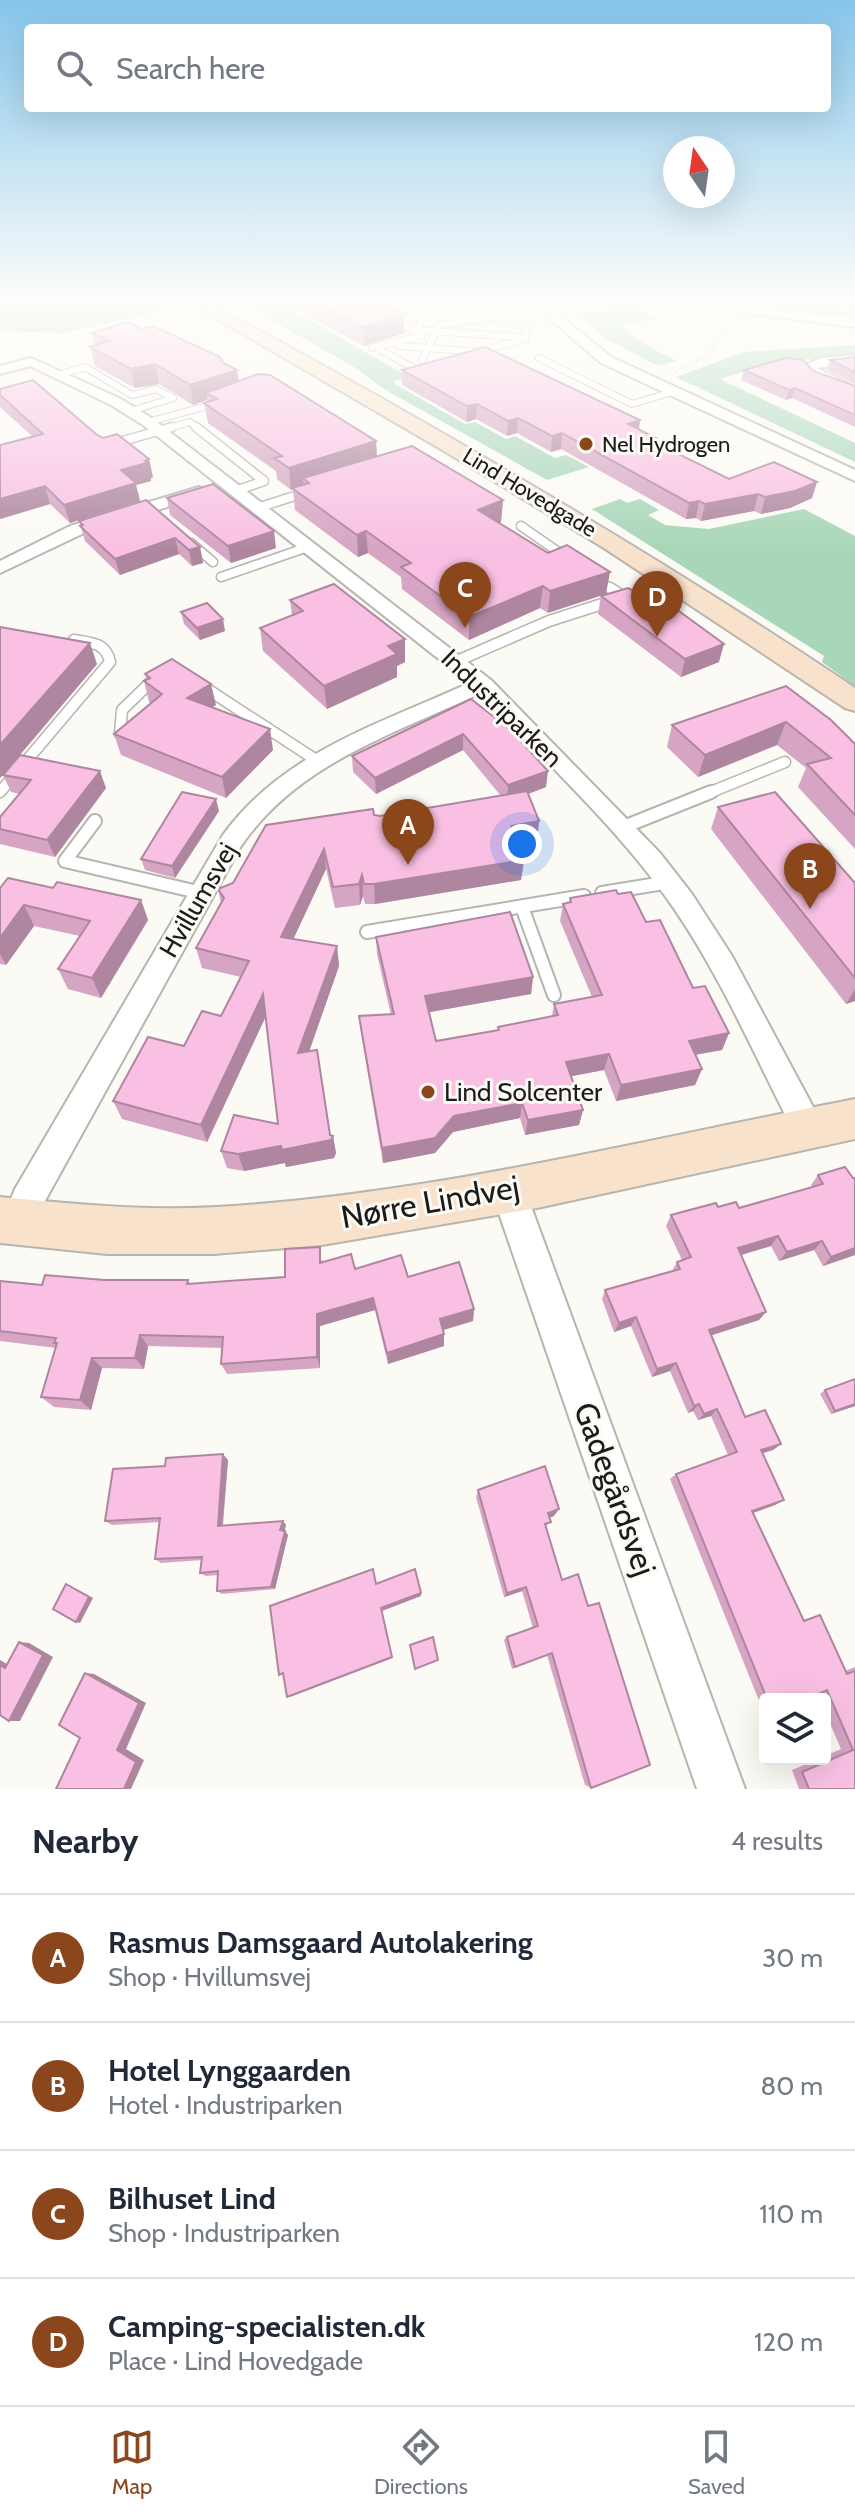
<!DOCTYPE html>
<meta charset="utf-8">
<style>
:root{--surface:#fff;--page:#f6f6f7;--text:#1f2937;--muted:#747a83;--line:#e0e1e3;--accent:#8b461c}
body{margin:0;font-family:Cabin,sans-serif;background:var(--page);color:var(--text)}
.controls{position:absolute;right:24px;bottom:24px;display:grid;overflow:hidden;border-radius:8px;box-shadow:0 8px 32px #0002}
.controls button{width:72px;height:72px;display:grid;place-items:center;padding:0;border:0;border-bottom:2px solid var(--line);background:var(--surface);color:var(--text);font:40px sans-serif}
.compass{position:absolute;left:663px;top:136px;width:72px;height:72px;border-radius:50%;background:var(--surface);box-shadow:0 8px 32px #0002;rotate:347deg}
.you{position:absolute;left:522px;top:844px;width:28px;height:28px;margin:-20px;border:6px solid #fff;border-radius:50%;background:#1a73e8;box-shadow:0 0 0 12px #1a73e833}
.badge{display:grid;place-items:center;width:52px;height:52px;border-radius:50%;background:var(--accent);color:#fff;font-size:26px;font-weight:700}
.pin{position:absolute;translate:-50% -66px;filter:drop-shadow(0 2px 4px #0008)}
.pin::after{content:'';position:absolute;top:42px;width:28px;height:24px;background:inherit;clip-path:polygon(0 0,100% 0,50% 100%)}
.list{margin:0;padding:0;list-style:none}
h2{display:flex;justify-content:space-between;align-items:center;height:104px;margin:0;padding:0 32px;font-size:34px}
h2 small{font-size:26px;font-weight:400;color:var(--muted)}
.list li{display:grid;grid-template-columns:52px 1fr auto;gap:24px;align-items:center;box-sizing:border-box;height:128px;padding:0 32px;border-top:2px solid var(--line)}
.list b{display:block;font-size:30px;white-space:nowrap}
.list p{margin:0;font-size:26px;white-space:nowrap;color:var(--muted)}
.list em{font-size:26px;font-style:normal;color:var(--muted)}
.icon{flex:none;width:44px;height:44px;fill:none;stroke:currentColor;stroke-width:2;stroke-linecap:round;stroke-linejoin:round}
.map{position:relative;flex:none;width:855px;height:1789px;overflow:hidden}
.search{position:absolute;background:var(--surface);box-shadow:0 8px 32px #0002;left:24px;right:24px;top:24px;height:88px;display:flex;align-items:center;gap:20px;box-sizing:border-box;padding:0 28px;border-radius:8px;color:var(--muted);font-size:30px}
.sheet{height:616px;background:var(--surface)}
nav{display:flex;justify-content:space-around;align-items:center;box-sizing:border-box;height:112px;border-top:2px solid var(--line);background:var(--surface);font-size:22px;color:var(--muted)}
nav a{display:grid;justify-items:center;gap:4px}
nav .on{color:var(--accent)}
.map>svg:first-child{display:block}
</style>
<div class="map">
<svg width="855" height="1789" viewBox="0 0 855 1789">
<rect width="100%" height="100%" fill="#fcfaf5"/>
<!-- green -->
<g fill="#a8d6b8">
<path d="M0,301H169L177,304L167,310L64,333L0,331Z"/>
<path d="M239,301H276L409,377L395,381V384L465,424L475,422L506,439L515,436L555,458L566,455L589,467L547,480L384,389L357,369Z"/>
<path d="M634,301H660L641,307L661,319L620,324L639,341L676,361L658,366L607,339L571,310L635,306Z"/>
<path d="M749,301H834V308H855V321L752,308Z"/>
<path d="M855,345V356L773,362L720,379L855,443V462L676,377L744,352Z"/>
<path d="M620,499L627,503L640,499L659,510L648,515L665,525L709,529L804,509L855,536V686L822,662L824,656L592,509Z"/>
</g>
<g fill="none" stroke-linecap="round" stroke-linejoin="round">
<defs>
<g id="lane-far3">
<path d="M394,301L402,310L516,301"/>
<path d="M769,301V314"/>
<path d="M427,309L416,330L522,337"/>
<path d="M496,317L528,327L525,339L479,352L428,348L440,325Z"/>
<path d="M399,346L428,348"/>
<path d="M376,347L415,369"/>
<path d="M372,348L422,335L391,318"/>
<path d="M539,358L632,404L672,392"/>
<path d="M422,360L428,348"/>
<path d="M58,375L85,367L132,395L156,389L173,398L131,411"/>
<path d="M148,422L218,403"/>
<path d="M165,429L190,422L199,429"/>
</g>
<g id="lane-far2">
<path d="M196,427L264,481L235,491"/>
<path d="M112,444L172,427"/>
<path d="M257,508L307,492"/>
<path d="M521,526L567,558"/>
<path d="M191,543L213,562"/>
<path d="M221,577L308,547"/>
<path d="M595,578L613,590"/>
</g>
<g id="lane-far1">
<path d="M457,661L549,621L624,597L610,588"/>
<path d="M201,685L319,762"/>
<path d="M120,734L122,710L157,676"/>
<path d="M0,792L110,662C106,642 91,643 74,640"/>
<path d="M706,794L785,762"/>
</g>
<g id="lane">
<path d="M95,821L65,861L202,893"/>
<path d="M621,828L711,792"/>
<path d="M602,893L670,882"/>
<path d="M522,907L554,995"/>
<path d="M367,932L584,896"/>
</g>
<g id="street">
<path d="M529,301H542L611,357L855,470V481L601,363Z"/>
<path d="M667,301H698L855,319V327L673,304Z"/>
<path d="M855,355V363L817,368L855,387V396L811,378L802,367L820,358Z"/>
<path d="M31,358L121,399L153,419L491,680L660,853L692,894L732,956L819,1118L824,1128L819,1138L808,1143L797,1138C757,1061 722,978 673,907C620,830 545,762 481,693C394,734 298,763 241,846L41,1208L30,1235L18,1240L6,1235L1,1223L15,1189L223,835C283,752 380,724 469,683L143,425L111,405L30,366L0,374V366Z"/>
<path d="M199,487L207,492L205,495L82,534L0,573V561L70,526Z"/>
<path d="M508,1174L520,1179L525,1190L745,1789H697L491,1190L496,1179Z"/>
</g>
<g id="secondary">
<path d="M186,301H205C427,421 645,547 855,688V711L845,708L604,548L439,448Z"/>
<path d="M855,1099V1139L537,1208L322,1245L214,1254H107L0,1243V1197C72,1204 145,1211 217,1207C433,1194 643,1140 855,1099Z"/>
</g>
</defs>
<!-- lane-far3 casing -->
<use href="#lane-far3" stroke="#b7b5b0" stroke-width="8"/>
<!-- lane-far2 casing -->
<use href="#lane-far2" stroke="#b7b5b0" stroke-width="11"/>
<!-- lane-far1 casing -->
<use href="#lane-far1" stroke="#b7b5b0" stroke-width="13"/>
<!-- lane casing -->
<use href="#lane" stroke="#b7b5b0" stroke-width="16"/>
<!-- street casing -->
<use href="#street" stroke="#b7b5b0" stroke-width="4"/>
<!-- secondary casing -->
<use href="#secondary" stroke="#b7b5b0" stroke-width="4"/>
<!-- path -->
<path stroke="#adaba7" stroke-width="2" stroke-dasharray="1 3" stroke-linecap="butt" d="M675,372L709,354L731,321"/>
<!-- lane-far3 -->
<use href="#lane-far3" stroke="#fff" stroke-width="6"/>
<!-- lane-far2 -->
<use href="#lane-far2" stroke="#fff" stroke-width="8"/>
<!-- lane-far1 -->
<use href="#lane-far1" stroke="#fff" stroke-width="10"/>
<!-- lane -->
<use href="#lane" stroke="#fff" stroke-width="12"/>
<!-- street -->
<use href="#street" fill="#fff" fill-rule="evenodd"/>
<!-- secondary -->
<use href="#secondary" fill="#f8e2cb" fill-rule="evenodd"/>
</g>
<!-- wall -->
<g fill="#d6a5c3">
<path d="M280,301H378V302L404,315V333L364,346Z"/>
<path d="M92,333L223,363L237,370L239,381L376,441L377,456L503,500L501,522L499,523L548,553L567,545L548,613L540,608L469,640L402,589L401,577L368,553L358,557L295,510L293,489L291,490L277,479L276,471L208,423L204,403L207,402V400L193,405L159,384L135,388L95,366L90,347L95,345Z"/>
<path d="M855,357V384L827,370L830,360Z"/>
<path d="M402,370L640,420L639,429L655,442L729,479L812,498L790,508L761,514L754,511L701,521L696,518L686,519L561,449L551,452L517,433L507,436L476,419L467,422L402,385Z"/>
<path d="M744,370L813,371L855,386V427L792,398L786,400L741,380Z"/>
<path d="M0,389L96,434L153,477L151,478V481L136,485L140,501L70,523L50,504L0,519V445L32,436L0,407Z"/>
<path d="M167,498L276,548L231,563L170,515Z"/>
<path d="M146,500L200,547L203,563L192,566L179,554L120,575L85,541L79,521Z"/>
<path d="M601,596L719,662L681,677L598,614Z"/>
<path d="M290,600L405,662L397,666V677L327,709L263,651L260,628L292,615Z"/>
<path d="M181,612L225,631L200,640L184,624Z"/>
<path d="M0,627L97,664L20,755L106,788L55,857L0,844V817L20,794L11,792L3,775L0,778Z"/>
<path d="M145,674L216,705L212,707L273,750L226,798L121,755L114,734L151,703L149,702L144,681L147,680Z"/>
<path d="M786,686L855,744V849L798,787L806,768L777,745L698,777L667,747L672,725Z"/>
<path d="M471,699L546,787L528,794L539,821L537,842L518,845L524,860L521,880L375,904H365L363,896L360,905L335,908L326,869L293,939L337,946L339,966L309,1051L330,1135L333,1136L336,1153L334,1158L286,1167L285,1163L244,1171L227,1168L221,1151L278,1124L265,1017L207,1142L122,1119L113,1101L221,1016L241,977L202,968L196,948L221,903L218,889L233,883L374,815L380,816L501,796L463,750L376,794L353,772L352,756Z"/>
<path d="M718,807L855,883V1001L846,1004L711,829Z"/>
<path d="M219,811L175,878L145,870L141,859Z"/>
<path d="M0,888H53L141,900L148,920L101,998L68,989L58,969L80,936L34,926L6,965L0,964Z"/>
<path d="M618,894L646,922L693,988L729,1033L722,1050L695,1055L702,1069L695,1085L616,1101L604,1070L571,1076L583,1110L579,1125L525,1135L520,1118L453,1132L435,1153L383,1163L361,1033L359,1016L391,1015L377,954L376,937L533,977L531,994L429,1012L436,1041L498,1031V1027L552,1016L554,1004L592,997L560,921L563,904L569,903L570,898Z"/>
<path d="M845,1167L855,1255L823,1266L814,1250L779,1261L771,1246L741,1255L766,1312L759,1320L712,1335L745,1417L781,1444L773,1450L763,1453L784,1500L775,1505L753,1513L803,1620L820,1615L845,1671L855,1667V1789H799L792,1770L818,1759H825V1756L841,1749L825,1712V1699H820L818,1694L807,1699H765V1713H764L670,1479L676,1474L728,1455L711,1416L698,1420L693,1411L688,1413L670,1371L652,1377L631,1326L614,1332L602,1299L605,1290L672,1271L677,1262L682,1260L666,1226L671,1215L718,1207L739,1208L812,1187L811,1185L818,1175Z"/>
<path d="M323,1260V1262L355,1269L408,1277L474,1309L473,1321L443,1330L444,1346L388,1364L375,1310L320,1326V1368L227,1374L221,1364L222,1348L148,1346L144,1369L102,1368L91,1410L54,1407L41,1397L56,1348L0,1341V1281L42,1285L104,1280H188L190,1284L285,1277Z"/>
<path d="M825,1390L855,1406L831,1414L820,1394Z"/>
<path d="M228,1460L223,1526L283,1521L286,1525L284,1531L288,1535L275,1589L222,1594L217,1591L218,1575L206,1576L200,1573L202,1560L161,1563L155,1559L160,1522L112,1525L105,1521L165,1466Z"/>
<path d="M478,1490L554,1516L549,1518L546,1529L591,1788L585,1785L547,1655L512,1669L504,1640L507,1637L533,1628L522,1591L504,1597L476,1497Z"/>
</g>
<!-- shaded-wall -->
<g fill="#ae869f">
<path d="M404,315V333L364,346L363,327Z"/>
<path d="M155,364L159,384L135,388L131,369Z"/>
<path d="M237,370L240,390L206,393L207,400L193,405L190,385Z"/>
<path d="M795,388L792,398L786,400L789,390Z"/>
<path d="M477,404L476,419L467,422V406Z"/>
<path d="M518,418L517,433L507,436L508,421Z"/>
<path d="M640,420L638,435L628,424Z"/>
<path d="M562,433L561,449L551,452L552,436Z"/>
<path d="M376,441L377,461L303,478L304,485L291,490L289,468Z"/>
<path d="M149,459L153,477L151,478V481L136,485L140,501L70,523L64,505L121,470Z"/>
<path d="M817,482L812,498L790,508L761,514L765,497Z"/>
<path d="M45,486L50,504L0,519V499Z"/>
<path d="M758,494L754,511L701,521L705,504Z"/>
<path d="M503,500L501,522L477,531L478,510Z"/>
<path d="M699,501L696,518L686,519L689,503Z"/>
<path d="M274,531L276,548L231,563L228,546Z"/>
<path d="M366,531L368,553L358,557L357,535Z"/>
<path d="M175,538L179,554L120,575L115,559Z"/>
<path d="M200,547L203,563L192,566L189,550Z"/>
<path d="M610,572L606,594L548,613L550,591Z"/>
<path d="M543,586L540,608L469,640V617Z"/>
<path d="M223,619L225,631L200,640L197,628Z"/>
<path d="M405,639V662L397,666V677L327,709L324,686L388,646Z"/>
<path d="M90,643L97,664L0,778V745Z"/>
<path d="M724,644L719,662L681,677L685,659Z"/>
<path d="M211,684L216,705L192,719L187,698Z"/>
<path d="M786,722L777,745L698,777L705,755Z"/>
<path d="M270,729L273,750L226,798L222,777Z"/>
<path d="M463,734V750L376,794L375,778Z"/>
<path d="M100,771L106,788L55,857L47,840Z"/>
<path d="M548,771L546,787L507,802L508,785Z"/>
<path d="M216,799L219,811L175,878L172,866Z"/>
<path d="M539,821L537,842L509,846L511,826Z"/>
<path d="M324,849L326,869L285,957L281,937Z"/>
<path d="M524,860L521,880L375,904L374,884Z"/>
<path d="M362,875L363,896L360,905L359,884Z"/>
<path d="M141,900L148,920L101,998L92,978Z"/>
<path d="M24,905L34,926L6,965L0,954V938Z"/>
<path d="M337,946L339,966L302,1072L298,1053Z"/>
<path d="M533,977L531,994L425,1013V996Z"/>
<path d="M855,989V1001L846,1004Z"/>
<path d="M263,994L267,1014L207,1142L201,1125Z"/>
<path d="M729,1033L722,1050L682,1057L689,1041Z"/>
<path d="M609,1054L604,1070L562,1078L566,1062Z"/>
<path d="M702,1069L695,1085L616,1101L621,1085Z"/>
<path d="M522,1103L520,1118L453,1132L435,1153L383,1163L382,1148L454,1116Z"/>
<path d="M583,1110L579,1125L525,1135L528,1120Z"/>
<path d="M333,1136L336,1153L334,1158L286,1167L285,1163L244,1171L238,1154L281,1146L331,1140Z"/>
<path d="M778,1236L771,1246L731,1258L738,1248Z"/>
<path d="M822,1241L814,1250L779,1261L787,1252Z"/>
<path d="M855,1248V1255L823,1266L831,1257Z"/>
<path d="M373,1298L375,1310L320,1326V1368L317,1357V1314Z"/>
<path d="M474,1309L473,1321L440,1331V1319Z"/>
<path d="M766,1312L759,1320L703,1338L709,1330Z"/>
<path d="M636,1317L631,1326L614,1332L619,1323Z"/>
<path d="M444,1334V1346L388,1364L387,1353Z"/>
<path d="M140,1335L148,1346L144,1369L135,1358Z"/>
<path d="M92,1358L102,1368L91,1410L80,1400Z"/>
<path d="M676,1363L670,1371L652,1377L657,1369Z"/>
<path d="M699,1404L693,1411L688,1413L694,1406Z"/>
<path d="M855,1404V1406L831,1414L835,1411Z"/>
<path d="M717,1409L711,1416L698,1420L704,1414Z"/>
<path d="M781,1444L773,1450L753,1456L761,1450Z"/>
<path d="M223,1454L228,1460L222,1530L218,1526Z"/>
<path d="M784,1500L775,1505L744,1516L752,1511Z"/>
<path d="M559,1509L554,1516L544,1520L548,1513Z"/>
<path d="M283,1521L286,1525L284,1533L280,1530Z"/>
<path d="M285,1531L288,1535L275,1589L271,1587Z"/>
<path d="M66,1584L93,1598L80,1623L76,1622Z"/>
<path d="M526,1587L522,1591L504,1597L507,1593Z"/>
<path d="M421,1593V1596L382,1611L392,1658L290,1697H287L381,1608Z"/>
<path d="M19,1642L29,1643L53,1657L20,1721H9Z"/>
<path d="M0,1660L15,1669L5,1668L0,1665Z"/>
<path d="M85,1673L94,1674L146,1703L126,1749L144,1760L131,1789H124L117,1750Z"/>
</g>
<!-- building -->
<g fill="#f9c0e3" stroke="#ae869f" stroke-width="2">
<path d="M312,301H375L404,315L363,327Z"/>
<path d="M127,322L142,329L153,326L220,357L223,363L237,370L190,385L155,364L131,369L90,347L109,341L92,333Z"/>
<path d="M485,347L640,420L628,424L656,438L650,440L729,479L774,462L817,482L795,491L765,497L758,494L705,504L699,501L689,503L562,433L552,436L518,418L508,421L477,404L467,406L402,370Z"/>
<path d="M855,357V372L830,360Z"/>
<path d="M786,358L803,360L813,371L855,386V415L795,388L789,390L744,370Z"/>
<path d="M258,374L270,375L376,441L289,468L274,458L282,456L204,403L217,399L206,393Z"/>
<path d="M33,380L96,434L103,438L117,434L149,459L145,461L147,463L121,470L136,483L64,505L45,486L0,499V445L43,434L0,395V389Z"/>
<path d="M412,446L503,500L478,510L548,553L567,545L610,572L550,591L543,586L469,617L401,567L411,563L366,531L357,535L292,488L309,483L303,478Z"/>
<path d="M213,484L274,531L228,546L167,498Z"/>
<path d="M146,500L200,547L189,550L175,538L115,559L80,526L83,525L79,521Z"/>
<path d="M334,584L405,639L388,646L397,654L324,686L260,628L303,611L290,600Z"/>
<path d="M646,587L724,644L685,659L601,596L628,588L634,591Z"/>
<path d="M207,603L223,619L197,628L181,612Z"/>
<path d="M0,627L90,643L0,745Z"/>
<path d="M172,659L211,684L187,698L270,729L222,777L114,734L162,694L144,681L150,678L145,674Z"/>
<path d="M786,686L831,720L855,744V815L807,764L831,758L786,722L705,755L672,725Z"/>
<path d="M471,699L511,730L548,771L508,785L463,734L375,778L352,756Z"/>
<path d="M20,755L100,771L47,840L0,829V817L31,780L3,775Z"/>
<path d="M527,791L539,821L511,826L524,860L374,884H364L362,875L359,884L333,887L324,849L281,937L337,946L298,1053L317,1050L330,1135L333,1136L331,1140L282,1150L281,1146L238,1154L221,1151L234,1115L278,1124L263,994L201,1125L113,1101L148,1037L184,1046L202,1011L221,1016L249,961L196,948L224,898L218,889L233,883L266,825L373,809L374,815L380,816Z"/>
<path d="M182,792L216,799L172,866L141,859Z"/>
<path d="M775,792L855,883V978L718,807Z"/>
<path d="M8,878L53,888L57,882L141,900L92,978L58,969L90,921L24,905L0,938V888Z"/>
<path d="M616,890L618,894L631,892L646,922L660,920L693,988L705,986L729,1033L689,1041L702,1069L621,1085L609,1054L566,1062L583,1110L528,1120L522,1103L454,1116L435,1138L382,1148L359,1016L394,1014L376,937L510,912L533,977L425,996L436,1041L499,1030L498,1027L558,1015L554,1004L602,995L563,904L571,902L570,898Z"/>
<path d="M845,1167L853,1178H855V1248L831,1257L822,1241L787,1252L778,1236L738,1248L766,1312L709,1330L745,1417L765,1410L781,1444L761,1450L784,1500L752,1511L804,1621L820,1615L847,1674L855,1671V1789H809L802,1772L853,1750L827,1690L807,1699H767L676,1474L737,1452L717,1409L704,1414L699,1404L694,1406L676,1363L657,1369L636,1317L619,1323L605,1290L680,1269L677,1262L691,1257L671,1215L716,1203L718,1207L736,1202L739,1208L823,1184L818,1175Z"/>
<path d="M320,1247V1263L351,1254L355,1269L401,1255L408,1277L459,1262L474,1309L440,1319L444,1334L387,1353L373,1298L317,1314V1357L221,1364L223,1337L140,1335L135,1358H92L80,1400L41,1397L57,1343H54L56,1338L0,1331V1281L42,1285L45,1275L104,1280H188L187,1284L285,1277V1249Z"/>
<path d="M855,1379V1404L835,1411L825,1390Z"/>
<path d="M223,1454L218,1526L283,1521L280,1530L285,1531L271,1587L217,1591L218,1571L200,1573L202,1557L155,1559L160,1518L105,1521L113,1469L165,1466L166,1458Z"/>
<path d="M545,1466L559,1509L548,1513L551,1522L545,1524L562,1580L578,1574L588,1606L599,1603L650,1765L591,1788L552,1653L515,1667L507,1637L538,1626L526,1587L507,1593L478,1490Z"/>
<path d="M373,1569L376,1584L415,1569L421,1593L381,1608L392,1657L287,1697L283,1673L279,1675L270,1606Z"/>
<path d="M66,1584L89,1597L76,1622L53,1609Z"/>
<path d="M433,1637L438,1660L415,1669L410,1645Z"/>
<path d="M19,1642L43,1655L9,1721L0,1715V1665L5,1668Z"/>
<path d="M85,1673L139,1703L117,1750L136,1762L124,1789H56L80,1738L59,1725Z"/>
</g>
<!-- sky -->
<linearGradient id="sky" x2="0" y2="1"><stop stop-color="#86c6eb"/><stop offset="0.55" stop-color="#fefdfa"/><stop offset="1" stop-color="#fefdfa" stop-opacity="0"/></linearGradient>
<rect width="855" height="551" fill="url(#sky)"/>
<!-- markers -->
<g fill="#8b461c" stroke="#fcfaf5" stroke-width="3">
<circle cx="586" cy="444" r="8"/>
<circle cx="428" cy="1092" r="8"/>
</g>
<g text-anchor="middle" stroke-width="6" stroke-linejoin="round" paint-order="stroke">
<!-- far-poi labels -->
<g font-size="22" fill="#1c1b1a" stroke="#fcfaf5" text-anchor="start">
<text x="602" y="452">Nel Hydrogen</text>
</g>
<!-- far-street labels -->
<g font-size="22" fill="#1c1b1a" stroke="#fcfaf5">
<text transform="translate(530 492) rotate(31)" y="8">Lind Hovedgade</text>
</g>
<!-- street labels -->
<g font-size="26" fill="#1c1b1a" stroke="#fcfaf5">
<text transform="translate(502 708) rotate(44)" y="9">Industriparken</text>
<text transform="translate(198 900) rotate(-60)" y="9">Hvillumsvej</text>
</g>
<!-- poi labels -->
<g font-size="26" fill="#1c1b1a" stroke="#fcfaf5" text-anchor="start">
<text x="444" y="1101">Lind Solcenter</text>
</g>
<!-- near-street labels -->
<g font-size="32" fill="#1c1b1a" stroke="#fcfaf5">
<text transform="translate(430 1202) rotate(-10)" y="11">Nørre Lindvej</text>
<text transform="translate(615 1489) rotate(70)" y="11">Gadegårdsvej</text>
</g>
</g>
</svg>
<div class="controls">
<button><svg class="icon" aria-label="layers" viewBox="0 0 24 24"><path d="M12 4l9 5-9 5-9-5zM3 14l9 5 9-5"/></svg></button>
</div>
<svg class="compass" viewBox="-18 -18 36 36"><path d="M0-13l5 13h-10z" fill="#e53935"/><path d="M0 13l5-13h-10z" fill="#747a83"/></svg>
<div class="you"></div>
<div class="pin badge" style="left:408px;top:865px">A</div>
<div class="pin badge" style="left:810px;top:909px">B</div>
<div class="pin badge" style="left:465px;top:628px">C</div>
<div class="pin badge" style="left:657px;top:637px">D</div>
<div class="search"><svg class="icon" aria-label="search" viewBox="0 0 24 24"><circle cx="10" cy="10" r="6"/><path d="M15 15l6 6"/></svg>Search here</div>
</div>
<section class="sheet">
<h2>Nearby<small>4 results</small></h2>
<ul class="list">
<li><span class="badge">A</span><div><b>Rasmus Damsgaard Autolakering</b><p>Shop · Hvillumsvej</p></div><em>30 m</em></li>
<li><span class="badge">B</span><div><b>Hotel Lynggaarden</b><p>Hotel · Industriparken</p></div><em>80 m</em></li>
<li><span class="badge">C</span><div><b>Bilhuset Lind</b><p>Shop · Industriparken</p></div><em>110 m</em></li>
<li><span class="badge">D</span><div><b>Camping-specialisten.dk</b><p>Place · Lind Hovedgade</p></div><em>120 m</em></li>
</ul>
</section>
<nav>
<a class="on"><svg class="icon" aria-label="map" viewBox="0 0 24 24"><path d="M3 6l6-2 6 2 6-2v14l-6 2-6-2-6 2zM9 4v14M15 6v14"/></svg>Map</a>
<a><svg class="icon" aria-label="directions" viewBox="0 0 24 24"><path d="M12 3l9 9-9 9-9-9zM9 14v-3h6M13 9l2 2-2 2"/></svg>Directions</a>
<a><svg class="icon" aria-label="saved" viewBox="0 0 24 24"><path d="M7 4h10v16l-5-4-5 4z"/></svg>Saved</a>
</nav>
